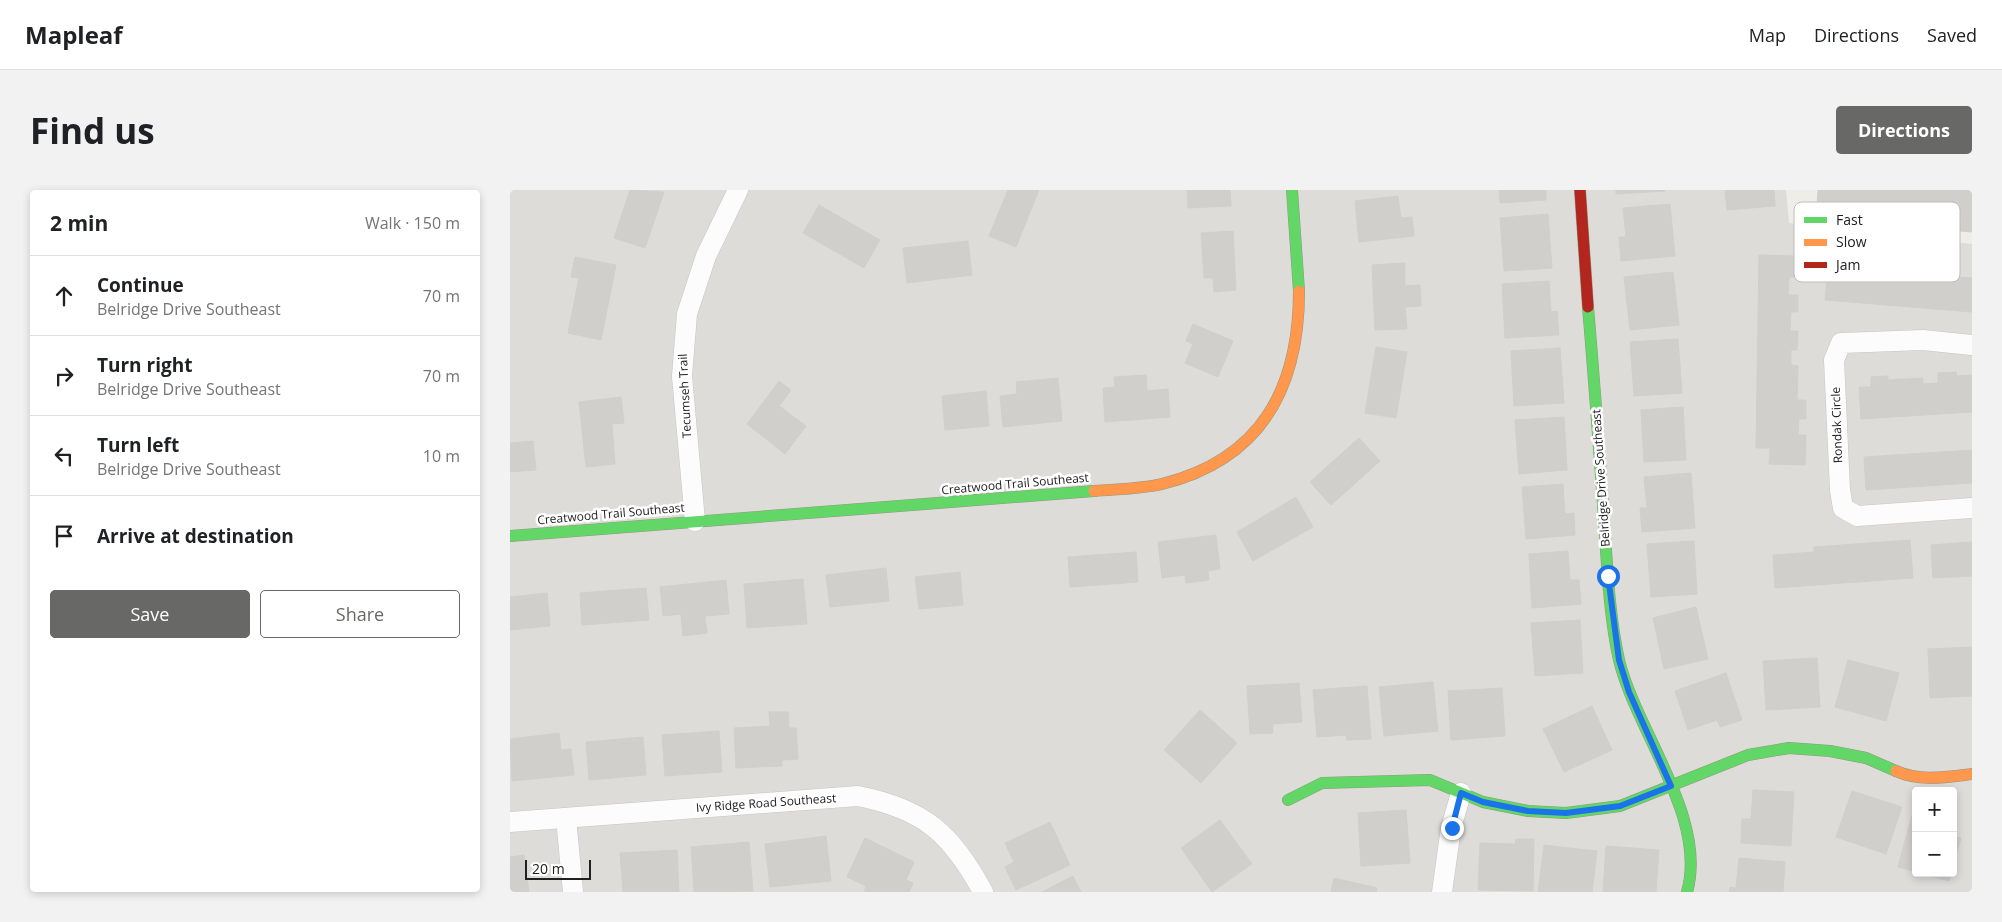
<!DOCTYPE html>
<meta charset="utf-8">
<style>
:root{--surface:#fff;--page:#f2f2f2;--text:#202124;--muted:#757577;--line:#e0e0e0;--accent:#686866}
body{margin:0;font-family:"Open Sans",sans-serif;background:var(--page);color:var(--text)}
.controls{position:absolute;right:15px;bottom:15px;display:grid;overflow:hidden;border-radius:5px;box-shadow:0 2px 8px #0003}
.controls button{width:45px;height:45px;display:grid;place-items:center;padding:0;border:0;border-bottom:1px solid var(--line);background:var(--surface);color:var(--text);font:25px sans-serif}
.scale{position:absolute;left:15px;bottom:12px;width:66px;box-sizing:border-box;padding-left:5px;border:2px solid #202020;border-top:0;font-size:14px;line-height:18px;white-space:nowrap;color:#202020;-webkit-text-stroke:4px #fff;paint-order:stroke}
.stop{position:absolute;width:15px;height:15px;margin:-11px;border:4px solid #1a73e8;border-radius:50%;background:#fff}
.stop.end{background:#1a73e8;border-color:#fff;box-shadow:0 1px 5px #0008}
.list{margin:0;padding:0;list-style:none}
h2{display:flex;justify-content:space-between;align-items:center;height:65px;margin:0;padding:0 20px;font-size:21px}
h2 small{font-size:16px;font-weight:400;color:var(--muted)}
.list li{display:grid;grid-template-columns:32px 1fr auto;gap:15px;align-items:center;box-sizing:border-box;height:80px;padding:0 20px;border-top:1px solid var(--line)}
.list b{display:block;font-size:19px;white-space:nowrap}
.list p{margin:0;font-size:16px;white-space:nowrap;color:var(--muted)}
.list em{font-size:16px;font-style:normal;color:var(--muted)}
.actions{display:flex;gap:10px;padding:15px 20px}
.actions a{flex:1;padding:11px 0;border:1px solid var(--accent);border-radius:5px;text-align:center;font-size:18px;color:var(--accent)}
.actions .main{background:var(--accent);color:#fff}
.icon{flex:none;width:28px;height:28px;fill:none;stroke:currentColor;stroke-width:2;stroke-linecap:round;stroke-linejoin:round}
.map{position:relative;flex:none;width:1462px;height:702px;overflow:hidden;border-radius:5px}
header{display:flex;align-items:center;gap:30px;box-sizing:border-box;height:70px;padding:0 25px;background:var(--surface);border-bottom:1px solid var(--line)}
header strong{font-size:24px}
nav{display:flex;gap:28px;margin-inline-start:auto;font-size:18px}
.intro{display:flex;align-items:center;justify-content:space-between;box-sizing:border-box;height:120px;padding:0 30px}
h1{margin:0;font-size:35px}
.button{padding:12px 22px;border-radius:5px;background:var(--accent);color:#fff;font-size:18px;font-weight:700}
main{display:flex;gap:30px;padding:0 30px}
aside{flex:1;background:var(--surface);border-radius:5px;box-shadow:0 2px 8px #0003}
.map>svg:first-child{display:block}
</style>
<header>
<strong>Mapleaf</strong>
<nav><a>Map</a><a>Directions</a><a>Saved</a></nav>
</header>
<div class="intro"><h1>Find us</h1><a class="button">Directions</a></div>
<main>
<aside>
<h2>2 min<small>Walk · 150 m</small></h2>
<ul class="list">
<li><svg class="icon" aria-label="ahead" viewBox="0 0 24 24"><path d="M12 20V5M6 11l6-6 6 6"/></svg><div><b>Continue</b><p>Belridge Drive Southeast</p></div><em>70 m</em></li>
<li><svg class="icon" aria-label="right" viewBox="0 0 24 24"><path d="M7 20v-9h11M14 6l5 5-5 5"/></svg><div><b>Turn right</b><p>Belridge Drive Southeast</p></div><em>70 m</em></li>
<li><svg class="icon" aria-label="left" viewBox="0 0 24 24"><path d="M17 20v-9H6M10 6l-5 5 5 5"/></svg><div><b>Turn left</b><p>Belridge Drive Southeast</p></div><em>10 m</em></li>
<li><svg class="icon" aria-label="arrive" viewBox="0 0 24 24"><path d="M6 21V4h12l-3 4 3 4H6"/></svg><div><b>Arrive at destination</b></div></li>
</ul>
<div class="actions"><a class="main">Save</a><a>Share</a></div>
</aside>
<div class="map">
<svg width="1462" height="702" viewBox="0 0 1462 702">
<rect width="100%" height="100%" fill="#eeede8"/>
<!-- residential -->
<path fill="#dddcd9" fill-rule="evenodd" d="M0,0H1276L1279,33L1462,54V702H0ZM1406,601H1443V683H1406Z"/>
<!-- building -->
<g fill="#d0cfcb" stroke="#d1cfca">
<path d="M120,0L154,2L135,58L104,48Z"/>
<path d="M498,0H529L506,57L479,46Z"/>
<path d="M677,0H720L721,16L678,18Z"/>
<path d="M989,0H1036V10L990,13Z"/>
<path d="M1106,0H1155V1L1106,4Z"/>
<path d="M1215,0H1264L1265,16L1217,20Z"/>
<path d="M1308,0H1462V42L1306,29Z"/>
<path d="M888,6L891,28L902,27L904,46L849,52L845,11Z"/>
<path d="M1160,14L1165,66L1111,71L1109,47H1116L1113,18Z"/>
<path d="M309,15L370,50L354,78L293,43Z"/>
<path d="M1038,24L1042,78L994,81L990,28Z"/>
<path d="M723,41L726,100L704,102L703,88H694L691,43Z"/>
<path d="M458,51L462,85L397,93L393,58Z"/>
<path d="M1249,65L1285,66L1284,87H1279L1278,105H1288V122H1281L1280,141H1288L1287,160H1281V175L1288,176L1287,210H1296V229H1289L1288,245H1296L1295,275L1259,274L1260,258H1246Z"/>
<path d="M65,67L106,75L91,150L58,143L69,88L61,87Z"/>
<path d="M895,73V96L910,95L911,116L895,117L897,139L865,140L862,75Z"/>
<path d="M1318,76L1462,88V122L1315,110Z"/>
<path d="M1163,82L1169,135L1120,140L1114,87Z"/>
<path d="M1039,91L1041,122L1047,121L1049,145L995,148L992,94Z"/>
<path d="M683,134L723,151L708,187L675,173L683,154L676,151Z"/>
<path d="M1168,149L1172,203L1124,206L1120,152Z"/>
<path d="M866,157L897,162L886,228L855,223Z"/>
<path d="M1050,158L1054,213L1004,216L1001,161Z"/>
<path d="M1446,182L1447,186L1462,185V222L1351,229L1349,197H1361V187L1378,186V190L1413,188V194L1428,193V183Z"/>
<path d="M636,185L637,201L658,199L660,227L595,232L593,198L605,197L604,187Z"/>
<path d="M548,188L552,231L493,237L490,206L507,204L506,192Z"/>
<path d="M269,191L281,200L269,216L296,236L275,264L237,234Z"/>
<path d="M476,201L479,236L435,240L432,206Z"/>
<path d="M111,207L114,233L102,234L105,274L76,277L69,212Z"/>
<path d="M1173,217L1176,270L1134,272L1131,220Z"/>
<path d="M1054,227L1057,280L1009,284L1005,230Z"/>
<path d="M849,248L870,271L821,315L800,292Z"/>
<path d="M23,251L26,280L0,282V253Z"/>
<path d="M1462,260V293L1356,300L1354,267Z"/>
<path d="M1181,283L1185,338L1132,342L1130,318H1137L1134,287Z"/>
<path d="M1053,294L1055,324L1064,323L1065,345L1016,349L1012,297Z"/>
<path d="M786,307L803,337L743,371L727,342Z"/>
<path d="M706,345L710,379L698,381L699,390L676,393L675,385L652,388L648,352Z"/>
<path d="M1400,350L1403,388L1265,398L1263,365L1304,362V357Z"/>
<path d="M1184,351L1187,404L1141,407L1137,354Z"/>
<path d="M1462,352V386L1423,388L1421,355Z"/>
<path d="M1058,361L1060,390H1069L1071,414L1022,418L1019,364Z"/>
<path d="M626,362L628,392L560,397L558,367Z"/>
<path d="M376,378L379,411L320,417L316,385Z"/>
<path d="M450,382L453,415L409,419L405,387Z"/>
<path d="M293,389L297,434L237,438L234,394Z"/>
<path d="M216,390L219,424L195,426L197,443L173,446L171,424L153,426L150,397Z"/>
<path d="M136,398L139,430L72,435L70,403Z"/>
<path d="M37,403L40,436L0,440V407Z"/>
<path d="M1186,417L1198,469L1154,479L1143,428Z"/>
<path d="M1070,430L1073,483L1025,486L1021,433Z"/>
<path d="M1462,457V506L1420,508L1418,459Z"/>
<path d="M1307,468L1310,517L1256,520L1253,471Z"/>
<path d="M1338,470L1389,483L1376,531L1325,517Z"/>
<path d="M1216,483L1232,530L1210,537L1207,530L1178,540L1165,501Z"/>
<path d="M923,492L928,541L874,546L869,497Z"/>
<path d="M789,493L792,532L763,534V543L740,544L737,496Z"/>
<path d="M857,496L861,549L837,550L836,545L807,547L803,500Z"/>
<path d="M992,498L995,546L941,550L938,501Z"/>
<path d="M1082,516L1102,560L1054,582L1033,539Z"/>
<path d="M690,520L727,553L691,593L654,560Z"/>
<path d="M259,522H278L279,538H286L288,569L272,570V576L226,578L224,538L260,536Z"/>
<path d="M209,541L212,582L155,586L152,545Z"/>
<path d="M49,543L51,560L61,559L64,585L2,591L0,549Z"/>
<path d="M133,547L136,585L79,590L76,552Z"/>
<path d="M1243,600L1284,602L1281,656L1231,653L1232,629H1241Z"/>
<path d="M1342,601L1392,617L1376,664L1326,647Z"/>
<path d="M896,620L900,673L851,676L848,623Z"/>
<path d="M1402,625L1406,626V682L1388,677Z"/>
<path d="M710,630L742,674L702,702L671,658Z"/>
<path d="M540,632L560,675L506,700L495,677L504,672L495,653Z"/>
<path d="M316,646L321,691L260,697L255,654Z"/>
<path d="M1443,646L1451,648L1443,675Z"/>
<path d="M355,648L404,672L396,690L403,693L399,702H354L356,696L337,687Z"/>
<path d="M1006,649H1024L1023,701L968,700L970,653L1005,654Z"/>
<path d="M239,652L243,701L184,702L181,657Z"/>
<path d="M1034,655L1087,661L1082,702H1028Z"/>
<path d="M1096,656L1149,660L1146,702H1093Z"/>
<path d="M167,660L169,702H113L110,663Z"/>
<path d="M14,665L19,702H0V667Z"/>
<path d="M1229,668L1275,672L1273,702H1219L1220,697L1226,698Z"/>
<path d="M1410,683H1441L1439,691Z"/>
<path d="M563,686L571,702H532Z"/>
<path d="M824,688L867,698L866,702H821Z"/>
</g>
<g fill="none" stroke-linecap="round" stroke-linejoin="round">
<defs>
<g id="street">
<path d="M1462,155L1413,150L1331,153L1324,170L1330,300L1333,318L1347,326L1462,318"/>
<path d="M185,331L172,186L177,124L196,66L228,0"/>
<path d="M56,628L63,702"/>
<path d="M0,632L348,606C414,619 442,644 473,702"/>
<path d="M932,702L941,638L951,603"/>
</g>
<g id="fast">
<path d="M782,0L789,101"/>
<path d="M1078,117C1084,187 1089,257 1094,328C1097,374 1099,425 1109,470C1126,541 1198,628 1177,702"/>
<path d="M0,346L584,301"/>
<path d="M778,610L812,593L920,590L973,612L1018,621L1056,623L1110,616L1238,565L1279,558L1320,561L1356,568L1386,581"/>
</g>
<g id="slow">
<path d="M584,301C607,299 630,299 652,294C752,269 789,198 789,101"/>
<path d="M1386,581C1410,592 1437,587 1462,584"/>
</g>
<path id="jam" d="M1070,0L1078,117"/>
</defs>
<!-- street casing -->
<use href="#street" stroke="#c5c5c3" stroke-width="21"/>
<!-- fast casing -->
<use href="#fast" stroke="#939880" stroke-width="12"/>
<!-- slow casing -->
<use href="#slow" stroke="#939880" stroke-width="12"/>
<!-- jam casing -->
<use href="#jam" stroke="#939880" stroke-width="12"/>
<!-- street -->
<use href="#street" stroke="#fcfcfc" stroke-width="20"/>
<!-- fast -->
<use href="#fast" stroke="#63d668" stroke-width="11"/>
<!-- slow -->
<use href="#slow" stroke="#ff974d" stroke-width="11"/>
<!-- jam -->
<use href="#jam" stroke="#b3261e" stroke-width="11"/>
</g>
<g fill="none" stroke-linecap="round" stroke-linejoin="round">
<!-- route -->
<path stroke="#1a73e8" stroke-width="6" d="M942,638L951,603L973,612L1018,621L1056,623L1110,616L1161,596L1119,502L1109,470L1098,386"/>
</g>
<g text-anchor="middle" stroke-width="5" stroke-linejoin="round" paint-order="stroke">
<!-- street labels -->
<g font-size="12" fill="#202020" stroke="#fff">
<text transform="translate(175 206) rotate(-93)" y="4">Tecumseh Trail</text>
<text transform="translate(1327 235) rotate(-92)" y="4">Rondak Circle</text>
<text transform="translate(1091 288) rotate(-94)" y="4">Belridge Drive Southeast</text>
<text transform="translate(505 294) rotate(-5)" y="4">Creatwood Trail Southeast</text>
<text transform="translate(101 324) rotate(-5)" y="4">Creatwood Trail Southeast</text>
<text transform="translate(256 613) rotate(-4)" y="4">Ivy Ridge Road Southeast</text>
</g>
</g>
<!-- legend -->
<rect x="1284" y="12" width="166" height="80" rx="8" fill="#fff" stroke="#bcbcbc" stroke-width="1"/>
<rect x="1294" y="27" width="23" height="6" fill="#63d668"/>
<rect x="1294" y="49" width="23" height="7" fill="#ff974d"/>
<rect x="1294" y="72" width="23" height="6" fill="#b3261e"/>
<g font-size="14" fill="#202020">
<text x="1326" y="35">Fast</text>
<text x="1326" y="57">Slow</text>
<text x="1326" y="80">Jam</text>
</g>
</svg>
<div class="controls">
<button>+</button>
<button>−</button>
</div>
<div class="scale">20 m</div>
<div class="stop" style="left:1098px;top:386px"></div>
<div class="stop end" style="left:942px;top:638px"></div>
</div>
</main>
